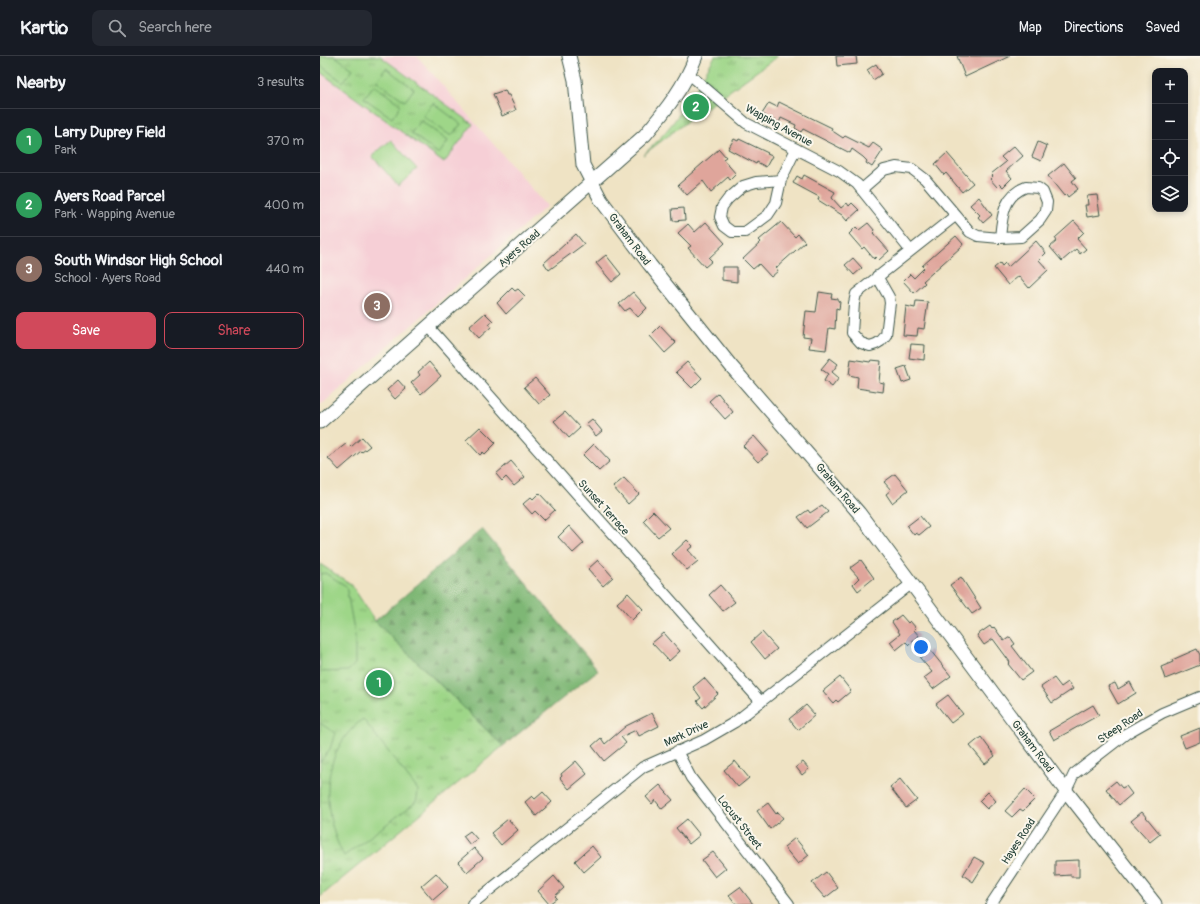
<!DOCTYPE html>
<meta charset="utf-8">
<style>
:root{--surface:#171b24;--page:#242831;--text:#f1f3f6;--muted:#9ea1a6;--line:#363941;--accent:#d1495b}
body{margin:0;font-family:Pangolin,sans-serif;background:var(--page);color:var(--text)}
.controls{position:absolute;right:12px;top:12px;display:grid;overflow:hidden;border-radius:8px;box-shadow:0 2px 6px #0003}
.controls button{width:36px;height:36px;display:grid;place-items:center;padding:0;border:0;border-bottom:1px solid var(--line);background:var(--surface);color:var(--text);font:20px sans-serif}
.you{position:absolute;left:601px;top:591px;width:14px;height:14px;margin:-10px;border:3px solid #fff;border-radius:50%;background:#1a73e8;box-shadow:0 0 0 6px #1a73e833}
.badge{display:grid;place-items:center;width:26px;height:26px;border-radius:50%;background:var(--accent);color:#fff;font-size:13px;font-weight:700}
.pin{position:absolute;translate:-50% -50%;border:2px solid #fff;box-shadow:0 1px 4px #0006}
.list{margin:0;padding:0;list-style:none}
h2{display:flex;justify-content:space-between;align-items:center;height:52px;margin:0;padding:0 16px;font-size:17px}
h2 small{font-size:13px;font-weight:400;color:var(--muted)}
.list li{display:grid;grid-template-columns:26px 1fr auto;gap:12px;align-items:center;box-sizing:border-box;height:64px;padding:0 16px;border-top:1px solid var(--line)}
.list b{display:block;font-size:15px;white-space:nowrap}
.list p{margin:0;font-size:13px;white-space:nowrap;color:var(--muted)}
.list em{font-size:13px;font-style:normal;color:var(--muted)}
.actions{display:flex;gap:8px;padding:12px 16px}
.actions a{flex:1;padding:9px 0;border:1px solid var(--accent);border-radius:8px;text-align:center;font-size:14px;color:var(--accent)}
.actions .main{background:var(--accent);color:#fff}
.icon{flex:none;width:22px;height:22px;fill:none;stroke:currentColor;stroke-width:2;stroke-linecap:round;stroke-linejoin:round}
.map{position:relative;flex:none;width:880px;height:848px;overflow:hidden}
header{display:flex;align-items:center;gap:24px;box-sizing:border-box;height:56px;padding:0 20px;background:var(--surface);border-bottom:1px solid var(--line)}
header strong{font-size:19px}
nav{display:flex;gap:22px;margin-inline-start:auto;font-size:14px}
.search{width:280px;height:36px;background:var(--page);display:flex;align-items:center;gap:10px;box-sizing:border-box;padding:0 14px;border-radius:8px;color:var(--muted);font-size:15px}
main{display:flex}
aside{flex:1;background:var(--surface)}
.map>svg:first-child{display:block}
</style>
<header>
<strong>Kartio</strong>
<div class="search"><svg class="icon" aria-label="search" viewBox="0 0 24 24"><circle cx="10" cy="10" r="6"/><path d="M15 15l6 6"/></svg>Search here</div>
<nav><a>Map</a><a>Directions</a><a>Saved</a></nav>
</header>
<main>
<aside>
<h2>Nearby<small>3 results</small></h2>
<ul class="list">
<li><span class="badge" style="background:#2e9e5b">1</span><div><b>Larry Duprey Field</b><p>Park</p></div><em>370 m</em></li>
<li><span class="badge" style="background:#2e9e5b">2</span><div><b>Ayers Road Parcel</b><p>Park · Wapping Avenue</p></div><em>400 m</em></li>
<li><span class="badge" style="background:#8d6e63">3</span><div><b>South Windsor High School</b><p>School · Ayers Road</p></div><em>440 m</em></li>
</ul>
<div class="actions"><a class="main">Save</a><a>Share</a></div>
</aside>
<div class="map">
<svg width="880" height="848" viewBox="0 0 880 848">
<defs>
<pattern id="grass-tufts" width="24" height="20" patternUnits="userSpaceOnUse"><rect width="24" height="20" fill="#9ed688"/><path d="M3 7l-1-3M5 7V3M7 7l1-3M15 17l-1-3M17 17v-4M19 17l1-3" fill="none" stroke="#80af70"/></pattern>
<pattern id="forest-firs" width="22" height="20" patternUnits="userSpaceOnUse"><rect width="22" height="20" fill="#7eb774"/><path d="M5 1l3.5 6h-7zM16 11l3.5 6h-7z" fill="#679660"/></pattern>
</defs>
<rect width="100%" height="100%" fill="#fbf7ec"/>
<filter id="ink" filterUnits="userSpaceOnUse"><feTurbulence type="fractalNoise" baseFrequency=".025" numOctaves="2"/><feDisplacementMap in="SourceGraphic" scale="8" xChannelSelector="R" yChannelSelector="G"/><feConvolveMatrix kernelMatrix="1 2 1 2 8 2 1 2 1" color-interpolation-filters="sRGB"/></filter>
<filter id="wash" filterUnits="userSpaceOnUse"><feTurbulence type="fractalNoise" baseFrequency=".012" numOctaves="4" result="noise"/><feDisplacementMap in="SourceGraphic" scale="16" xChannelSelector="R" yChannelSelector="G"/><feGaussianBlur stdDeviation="0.9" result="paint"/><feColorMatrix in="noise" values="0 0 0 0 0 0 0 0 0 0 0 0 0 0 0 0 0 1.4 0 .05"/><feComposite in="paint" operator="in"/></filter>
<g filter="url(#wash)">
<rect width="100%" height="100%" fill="#efe3c4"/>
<!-- built -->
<path fill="#f6cfd6" d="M0,0H97L227,150L0,350Z"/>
<!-- grass -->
<g fill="url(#grass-tufts)" stroke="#5e8a5e">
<path d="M0,0H60L153,68L124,107L0,16Z"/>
<path d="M395,0H458L365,67L323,99C354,72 375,35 395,0Z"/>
<path d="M0,508L31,528L55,565L183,690L0,841Z"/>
</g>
<!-- forest -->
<path fill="url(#forest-firs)" stroke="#4e7a54" d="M162,473L278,614L183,690L55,565Z"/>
<!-- pitch -->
<g fill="#9ed688" stroke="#5e8a5e">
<path d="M0,0H15L33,13L23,26L0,9Z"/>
<path d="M66,12L94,33L85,45L57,25Z"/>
<path d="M54,29L81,49L72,62L44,42Z"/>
<path d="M113,47L141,68L131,80L103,60Z"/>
<path d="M101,65L128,85L119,98L91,77Z"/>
<path d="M71,84L97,113L78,130L52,100Z"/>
<path d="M5,517L26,530L35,579V608L28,615L0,616V518Z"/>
<path d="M43,663L98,734L97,743L95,747L24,800C0,756 0,695 43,663Z"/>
<path d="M0,667L15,677L10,693L0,706Z"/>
</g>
<g id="blocks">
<!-- building -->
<g fill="#dfa59b">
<path d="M516,0H536L537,8L517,10Z"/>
<path d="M637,0H690L645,21Z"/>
<path d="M556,8L562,18L553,24L547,14Z"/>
<path d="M185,34L187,39H189L196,54L182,60L173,38Z"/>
<path d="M459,46L512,72L511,74L523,82L525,80L549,92L553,87L563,94L552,111L546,107L547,105L543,101L532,93L530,97L483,73L481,76L475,72L476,69L461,62L459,67L454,64L452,67L445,63L446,60L442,58L449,47L457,51Z"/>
<path d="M414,83L418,85L419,83L448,97L447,98L452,100L446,111L437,106L436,108L408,93Z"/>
<path d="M718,86L727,90L721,105L712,101Z"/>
<path d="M694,90L703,100L686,115L692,122L683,131L680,128L677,131L670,123L673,120L671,118L686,106L681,101Z"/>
<path d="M399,93L406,101L403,103L416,118L410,124L408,121L391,136L383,125L367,139L358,129Z"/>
<path d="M627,97L653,127L642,136L626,117L624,119L615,108Z"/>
<path d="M744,107L756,122L752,125L758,133L748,141L746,138L744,140L728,120Z"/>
<path d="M484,119L515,136L512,142L521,152L527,147L529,150L532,147L539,154L527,165L522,159L498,144L499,141L473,127L477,120L482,123Z"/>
<path d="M777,139L780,159L767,161L765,149H768L767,140Z"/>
<path d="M659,141L672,159L663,167L658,161L660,159L650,149Z"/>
<path d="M364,152L365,164L353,165L352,153Z"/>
<path d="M754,165L764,176L757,183L766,193L760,198L756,193L742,205L730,191L737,185L735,182Z"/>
<path d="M386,166L405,187L389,202L392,205L385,211L368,192L371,190L358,177L368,168L375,176Z"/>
<path d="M461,166L475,181L478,178L485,186L456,212L458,215L451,221L439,208L433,213L423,203L441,186L439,184Z"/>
<path d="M548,167L555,175L553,177L569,195L559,204L556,201L554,203L544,191L542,193L529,178L536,171L539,174Z"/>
<path d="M256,178L264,188L229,214L224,207Z"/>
<path d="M636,180L643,188L641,191L603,225L605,227L594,237L583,225L590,218L594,222L604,212L602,210Z"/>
<path d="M716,185L726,197L719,204L728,214L709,232L699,220L688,229L674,212L680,207L682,210L685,207L688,211Z"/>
<path d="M286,199L301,218L292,226L276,207Z"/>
<path d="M533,202L542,212L534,219L525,209Z"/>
<path d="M402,211H417V226L402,224Z"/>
<path d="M192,232L195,235L198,233L205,240L186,258L177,247Z"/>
<path d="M313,236L327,252L318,261L310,252L305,255L299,248Z"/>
<path d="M499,236L512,238L511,242L518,243V245L520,246L519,253L516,252L515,273L509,272L506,294L489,292L491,282L483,281L486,255L496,256Z"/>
<path d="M596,245L608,246L604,273L598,272L597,280L583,279L586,250L595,252Z"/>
<path d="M165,257L173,265L169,268L171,271L159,282L149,271Z"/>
<path d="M340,270L356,287L345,297L330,280Z"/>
<path d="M591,288L605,289L604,304L589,302Z"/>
<path d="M510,302L518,308L512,316L519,322L512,331L504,325L508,318L501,313Z"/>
<path d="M531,303L550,306L551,304L561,305L559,326L564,327L563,336L537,332L538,321L529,319Z"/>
<path d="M109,306L121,320L101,338L91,327L100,319L98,316Z"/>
<path d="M367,306L382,322L372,332L356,316Z"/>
<path d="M586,310L591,324L582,327L577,313Z"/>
<path d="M215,322L230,339L219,348L204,331Z"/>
<path d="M78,324L86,333L75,343L67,334Z"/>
<path d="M398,337L413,356L405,363L389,345Z"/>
<path d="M245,356L260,372L249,382L234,365Z"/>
<path d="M272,363L282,375L276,380L266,368Z"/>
<path d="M160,371L176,387L165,398L163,396L160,399L146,384Z"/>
<path d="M434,380L449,397L438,406L423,390Z"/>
<path d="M42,381L50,390L42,396L41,395L19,414L8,402L27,387L31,391Z"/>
<path d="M274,388L290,405L279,415L263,399Z"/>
<path d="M191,405L205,421L194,430L186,421L182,425L176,418Z"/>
<path d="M575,418L588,434L572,447L566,438L571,434L564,426Z"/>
<path d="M304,422L319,438L308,448L293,431Z"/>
<path d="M219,437L235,454L224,464L215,455L212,458L203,448L211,441L213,443Z"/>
<path d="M502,449L508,456L487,472L478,461L488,454L490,457Z"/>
<path d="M333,455L349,472L338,481L323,465Z"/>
<path d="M600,460L609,471L599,479L596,477L594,479L587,470Z"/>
<path d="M249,470L264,487L253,497L238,481Z"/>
<path d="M367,484L373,490L368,494L378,505L367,514L352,498Z"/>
<path d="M278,504L293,521L283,530L268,513Z"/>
<path d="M541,504L554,522L538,535L533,528L539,522L530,512Z"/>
<path d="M641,521L661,552L652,558L630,529Z"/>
<path d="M400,529L415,546L403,555L389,539Z"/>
<path d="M308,537L323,553L312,564L297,547Z"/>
<path d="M581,559L588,567L590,565L596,572L594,574L599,580L589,589L586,586L576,594L570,586L580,578L572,566Z"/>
<path d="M670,570L672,573L674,571L684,585L690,581L695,588L692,590L712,616L701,624L688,608L690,606L673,583L664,589L657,579Z"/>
<path d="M442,576L457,593L445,603L431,586Z"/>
<path d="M344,577L360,595L349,605L332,587Z"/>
<path d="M877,593L880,599V609L845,623L841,611L853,606L852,604Z"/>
<path d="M610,594L631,620L613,633L604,622L612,616L600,602Z"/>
<path d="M520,621L531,635L518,646L516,644L513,647L503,635Z"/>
<path d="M384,622L398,638L383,652L377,645L381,642L373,631Z"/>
<path d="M734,622L741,631L748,626L753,633L732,647L721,631Z"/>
<path d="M810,626L816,637L798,648L788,630L795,627L798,633Z"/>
<path d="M628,639L643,658L631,667L616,648Z"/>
<path d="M486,649L495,659L478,674L469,663Z"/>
<path d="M773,649L779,659L734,684L729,675Z"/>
<path d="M332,657L339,670L319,680L316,674L301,681L306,687L284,705L272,690L281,682L285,688L306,670Z"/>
<path d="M880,672V686L865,692L860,680Z"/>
<path d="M661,681L675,700L665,708L650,690Z"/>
<path d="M256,705L267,718L249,733L240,722L242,720L241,718Z"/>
<path d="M415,705L429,722L418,731L404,714Z"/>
<path d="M483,706L489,713L482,719L476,711Z"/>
<path d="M580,723L597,744L586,752L570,731Z"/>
<path d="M796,725L802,732L806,730L812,738L799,749L786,733Z"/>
<path d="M340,729L353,744L342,753L335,744L332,748L326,741Z"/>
<path d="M705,733L715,743L703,755L700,753L692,761L685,755Z"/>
<path d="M223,736L232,746L216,760L205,746L212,740L215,743Z"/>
<path d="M668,736L676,745L667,753L659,745Z"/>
<path d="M448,747L456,758L458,756L463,762L450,773L437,755Z"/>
<path d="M822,756L840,778L830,786L811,765Z"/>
<path d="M188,763L198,774L181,789L171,777Z"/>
<path d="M367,763L380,779L369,788L356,772Z"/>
<path d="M150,775L157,783L150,789L143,780Z"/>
<path d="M475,782L489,799L478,808L464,791Z"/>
<path d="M272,790L281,801L264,816L255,805Z"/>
<path d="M154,792L163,802L147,816L138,806Z"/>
<path d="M393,796L406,812L395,821L382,804Z"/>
<path d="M654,801L665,807L653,826L643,819Z"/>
<path d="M759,804V821H751V819L735,820V805Z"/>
<path d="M506,816L518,832L505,842L492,827Z"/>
<path d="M116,817L128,831L113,844L101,830Z"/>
<path d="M234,820L244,832L235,840L237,842L229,848L218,835Z"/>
<path d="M420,831L433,848H416L409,839Z"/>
</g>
</g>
</g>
<g filter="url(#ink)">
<use href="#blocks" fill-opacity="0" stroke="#3e564a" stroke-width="1"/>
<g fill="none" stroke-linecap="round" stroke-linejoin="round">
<defs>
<g id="minor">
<path d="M369,18L426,67L519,115L537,128L590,194"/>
<path d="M461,124L456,147L448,159L425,176H412L404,170L400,161L402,151L408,143L423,130L436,126L461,124L476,93"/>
<path d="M706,131L718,132L723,136L727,146L726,155L720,164L701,181L680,182C682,162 683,139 706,131Z"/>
<path d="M542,133L564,114L576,111L592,113L605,123L650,176L658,180L680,182"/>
<path d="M557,220L569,241L570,247L566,279L561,285L556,288L550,290L541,287L532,277L534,247L536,238L635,160"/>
<path d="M109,271L441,646"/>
<path d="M357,695L371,722L469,848"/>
<path d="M152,848L323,711L384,684L415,666L591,528"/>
<path d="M671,848L746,735L754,718L807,677L842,657L880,641"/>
</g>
<g id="tertiary">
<path d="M249,0L255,24L263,109L281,144L330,209L411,310L539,457L746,735L835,848"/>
<path d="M0,366L325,79C346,54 365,30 376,0"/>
</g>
</defs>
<!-- minor casing -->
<use href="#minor" stroke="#3e564a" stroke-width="12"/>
<!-- tertiary casing -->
<use href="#tertiary" stroke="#3e564a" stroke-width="15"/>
<!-- minor -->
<use href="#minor" stroke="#fff" stroke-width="10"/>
<!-- tertiary -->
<use href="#tertiary" stroke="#fff" stroke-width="13"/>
</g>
</g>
<g text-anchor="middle" stroke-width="4" stroke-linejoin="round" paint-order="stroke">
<!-- street labels -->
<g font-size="11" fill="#1f3d34" stroke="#fbf7ec">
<text transform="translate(459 69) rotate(29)" y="4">Wapping Avenue</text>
<text transform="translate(310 183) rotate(53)" y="4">Graham Road</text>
<text transform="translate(199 192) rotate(-41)" y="4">Ayers Road</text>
<text transform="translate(518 432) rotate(50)" y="4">Graham Road</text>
<text transform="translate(284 451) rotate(48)" y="4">Sunset Terrace</text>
<text transform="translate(800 670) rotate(-34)" y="4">Steep Road</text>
<text transform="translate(366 677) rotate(-25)" y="4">Mark Drive</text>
<text transform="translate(713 690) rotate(53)" y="4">Graham Road</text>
<text transform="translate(420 766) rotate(52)" y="4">Locust Street</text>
<text transform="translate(698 785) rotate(-57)" y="4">Hayes Road</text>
</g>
</g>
</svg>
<div class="controls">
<button>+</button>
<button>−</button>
<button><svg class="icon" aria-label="locate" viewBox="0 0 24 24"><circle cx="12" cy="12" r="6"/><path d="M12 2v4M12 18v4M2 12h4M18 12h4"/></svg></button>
<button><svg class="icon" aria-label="layers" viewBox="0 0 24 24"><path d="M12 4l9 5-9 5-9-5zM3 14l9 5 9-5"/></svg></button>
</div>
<div class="you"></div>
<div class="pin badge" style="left:59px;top:627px;background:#2e9e5b">1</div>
<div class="pin badge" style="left:376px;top:51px;background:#2e9e5b">2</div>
<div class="pin badge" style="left:57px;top:250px;background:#8d6e63">3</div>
</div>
</main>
